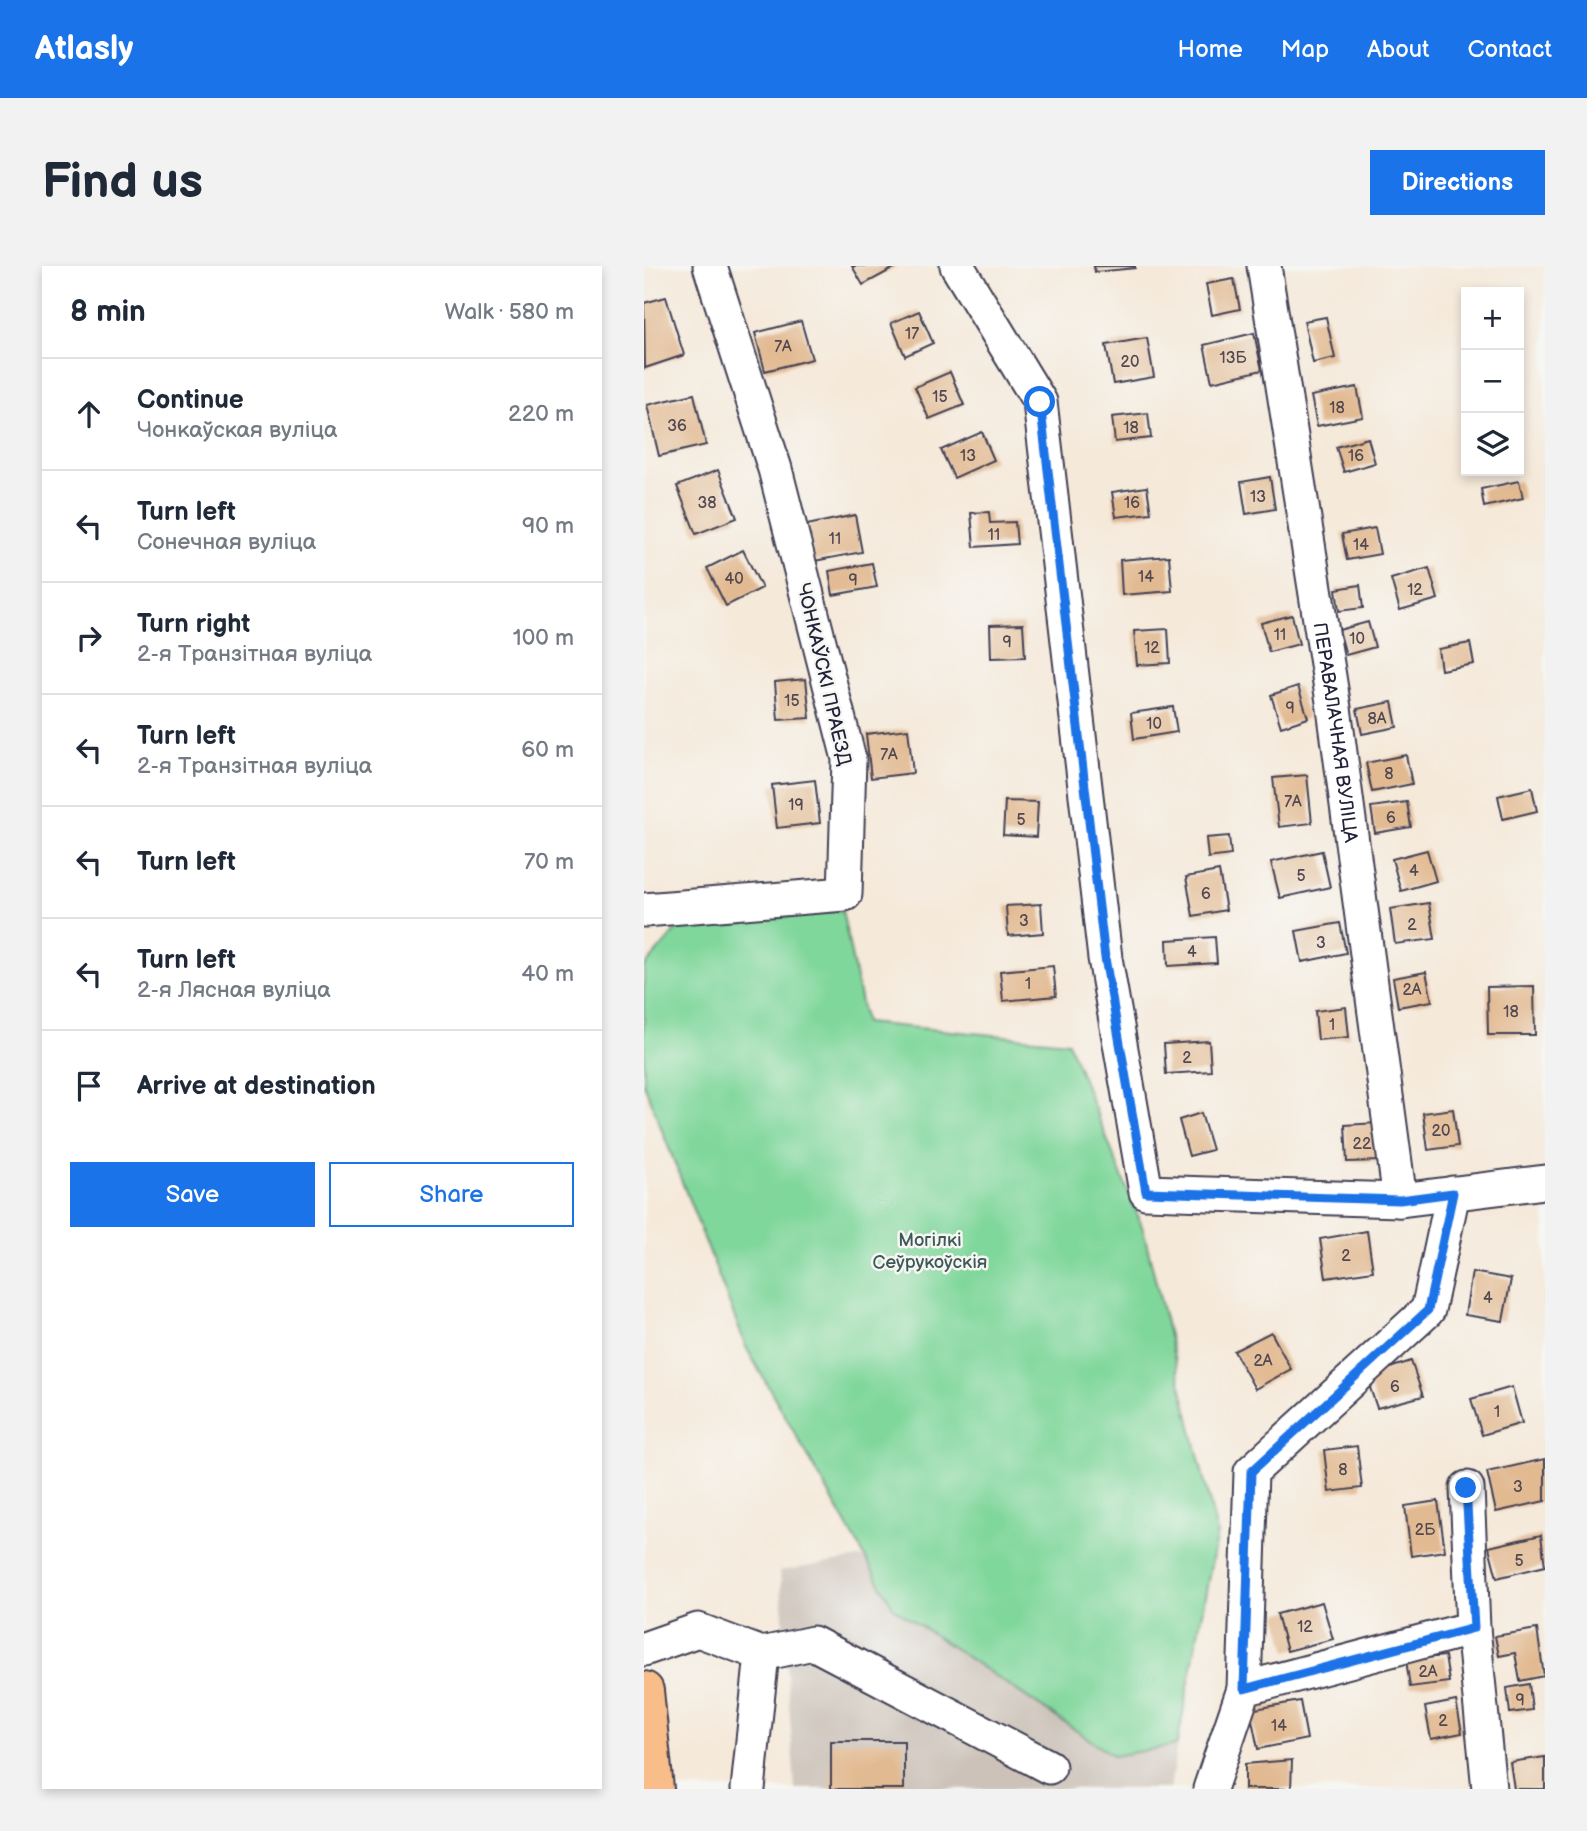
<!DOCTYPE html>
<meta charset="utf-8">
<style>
:root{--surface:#fff;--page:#f2f2f3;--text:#1f2937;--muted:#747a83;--line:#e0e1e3;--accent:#1a73e8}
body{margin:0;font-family:"Balsamiq Sans",sans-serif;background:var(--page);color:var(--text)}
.controls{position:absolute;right:21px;top:21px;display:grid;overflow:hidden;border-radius:0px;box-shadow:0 4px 10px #0003}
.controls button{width:63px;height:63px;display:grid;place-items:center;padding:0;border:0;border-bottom:2px solid var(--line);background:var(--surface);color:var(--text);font:35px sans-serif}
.stop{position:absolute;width:21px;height:21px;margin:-16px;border:5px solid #1a73e8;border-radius:50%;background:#fff}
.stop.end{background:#1a73e8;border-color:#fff;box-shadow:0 2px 7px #0008}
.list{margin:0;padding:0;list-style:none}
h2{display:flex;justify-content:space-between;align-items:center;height:91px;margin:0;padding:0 28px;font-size:30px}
h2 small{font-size:23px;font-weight:400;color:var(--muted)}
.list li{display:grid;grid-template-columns:46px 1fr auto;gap:21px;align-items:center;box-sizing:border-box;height:112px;padding:0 28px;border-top:2px solid var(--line)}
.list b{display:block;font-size:26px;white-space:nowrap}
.list p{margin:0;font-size:23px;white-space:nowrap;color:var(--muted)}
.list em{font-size:23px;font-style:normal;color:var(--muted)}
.actions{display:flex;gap:14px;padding:21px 28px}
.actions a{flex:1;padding:16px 0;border:2px solid var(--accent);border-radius:0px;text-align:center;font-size:24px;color:var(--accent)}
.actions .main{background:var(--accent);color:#fff}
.icon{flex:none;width:38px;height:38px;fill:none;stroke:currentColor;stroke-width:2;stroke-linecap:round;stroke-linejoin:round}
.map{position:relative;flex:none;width:901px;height:1523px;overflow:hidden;border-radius:0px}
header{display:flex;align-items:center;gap:42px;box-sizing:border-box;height:98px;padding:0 35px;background:var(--accent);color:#fff}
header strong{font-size:33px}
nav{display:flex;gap:38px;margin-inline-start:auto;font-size:24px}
.intro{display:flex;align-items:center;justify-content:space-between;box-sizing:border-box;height:168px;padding:0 42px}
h1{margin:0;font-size:49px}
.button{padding:18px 32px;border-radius:0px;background:var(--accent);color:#fff;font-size:24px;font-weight:700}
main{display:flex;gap:42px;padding:0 42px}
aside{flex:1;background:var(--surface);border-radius:0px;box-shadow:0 4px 10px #0003}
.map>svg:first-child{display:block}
</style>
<header>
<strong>Atlasly</strong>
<nav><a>Home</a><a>Map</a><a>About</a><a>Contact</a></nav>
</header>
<div class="intro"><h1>Find us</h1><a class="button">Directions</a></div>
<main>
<aside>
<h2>8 min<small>Walk · 580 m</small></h2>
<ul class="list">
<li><svg class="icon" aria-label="ahead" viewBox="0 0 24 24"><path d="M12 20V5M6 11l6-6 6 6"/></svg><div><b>Continue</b><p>Чонкаўская вуліца</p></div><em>220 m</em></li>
<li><svg class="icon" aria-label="left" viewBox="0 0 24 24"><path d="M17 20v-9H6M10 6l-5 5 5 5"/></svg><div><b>Turn left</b><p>Сонечная вуліца</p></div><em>90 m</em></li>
<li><svg class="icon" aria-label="right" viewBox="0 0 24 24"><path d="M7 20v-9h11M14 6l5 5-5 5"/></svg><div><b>Turn right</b><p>2-я Транзітная вуліца</p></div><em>100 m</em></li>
<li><svg class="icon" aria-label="left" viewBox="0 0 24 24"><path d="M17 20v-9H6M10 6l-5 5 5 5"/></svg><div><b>Turn left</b><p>2-я Транзітная вуліца</p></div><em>60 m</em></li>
<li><svg class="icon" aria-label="left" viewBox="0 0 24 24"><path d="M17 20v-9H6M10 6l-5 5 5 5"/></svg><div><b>Turn left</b></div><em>70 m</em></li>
<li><svg class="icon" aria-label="left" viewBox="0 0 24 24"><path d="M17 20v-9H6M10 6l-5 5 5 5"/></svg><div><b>Turn left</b><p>2-я Лясная вуліца</p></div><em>40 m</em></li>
<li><svg class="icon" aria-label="arrive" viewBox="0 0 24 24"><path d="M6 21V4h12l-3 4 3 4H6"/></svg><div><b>Arrive at destination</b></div></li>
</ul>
<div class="actions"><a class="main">Save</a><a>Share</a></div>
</aside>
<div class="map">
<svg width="901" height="1523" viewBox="0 0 901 1523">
<rect width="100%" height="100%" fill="#f6f6f2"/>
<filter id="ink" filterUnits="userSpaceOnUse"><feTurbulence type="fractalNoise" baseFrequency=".0143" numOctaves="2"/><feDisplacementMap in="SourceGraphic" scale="14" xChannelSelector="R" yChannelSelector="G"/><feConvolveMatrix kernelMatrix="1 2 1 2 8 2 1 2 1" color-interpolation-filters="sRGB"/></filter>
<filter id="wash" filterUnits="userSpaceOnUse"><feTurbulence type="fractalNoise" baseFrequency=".00686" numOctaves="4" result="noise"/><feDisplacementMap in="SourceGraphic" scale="28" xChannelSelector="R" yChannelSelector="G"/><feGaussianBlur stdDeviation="1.57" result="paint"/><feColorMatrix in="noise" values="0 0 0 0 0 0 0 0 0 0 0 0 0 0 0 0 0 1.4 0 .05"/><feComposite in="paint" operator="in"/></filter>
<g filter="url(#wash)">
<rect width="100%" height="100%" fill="#f5e9da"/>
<!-- industrial -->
<path fill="#ccc2b9" d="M221,1291L250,1342L470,1490L533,1479L526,1523H151L136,1305Z"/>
<!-- green -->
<path fill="#80d79b" stroke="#517c6b" stroke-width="2" d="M198,644L221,757L424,776L499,963L573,1267L533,1479L470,1490L250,1342L103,1083L0,818V701L33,663Z"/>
<g id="blocks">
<!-- building -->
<g fill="#e2ba92">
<path d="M208,0H254L219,19Z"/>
<path d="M450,0H491V2L451,6Z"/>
<path d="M590,13L596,43L568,49L562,18Z"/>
<path d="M22,31L40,89L1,102L0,37Z"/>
<path d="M275,45L289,77L261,90L247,57Z"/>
<path d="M682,51L691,92L669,97L660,55Z"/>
<path d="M157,55L168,93L121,105L111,67Z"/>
<path d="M610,67L618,104L568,116L560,79Z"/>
<path d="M503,72L510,111L469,118L462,79Z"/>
<path d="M306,106L320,139L285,153L271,121Z"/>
<path d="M713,121L719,151L673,160L667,130Z"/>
<path d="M50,128L62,179L15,190L3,139Z"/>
<path d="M504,147L507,172L471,176L468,151Z"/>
<path d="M338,166L350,194L310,212L297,184Z"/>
<path d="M724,172L731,197L700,206L692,181Z"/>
<path d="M74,204L93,252L52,268L33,220Z"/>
<path d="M626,211L631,243L602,248L597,216Z"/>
<path d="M875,215L879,232L840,241L837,223Z"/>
<path d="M503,221L507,247L472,251L468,226Z"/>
<path d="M345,246L346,257L371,256L373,278L330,281L327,247Z"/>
<path d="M211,249L218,286L170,295L163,259Z"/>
<path d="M731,262L736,288L703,294L698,268Z"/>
<path d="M99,284L118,322L82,340L63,302Z"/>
<path d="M525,290L528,325L478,329L476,294Z"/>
<path d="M228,297L233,321L189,329L185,305Z"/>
<path d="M785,302L794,333L756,344L747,313Z"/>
<path d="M716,319L719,342L695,345L692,323Z"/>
<path d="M648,349L655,378L625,386L617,357Z"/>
<path d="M724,356L731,381L702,389L695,364Z"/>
<path d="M379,358L381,391L347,392L346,359Z"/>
<path d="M524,363L526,397L493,399L490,365Z"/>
<path d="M826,377L830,398L797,404L794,383Z"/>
<path d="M162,413L166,452L134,454L131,416Z"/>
<path d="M654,420L664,452L637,461L627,429Z"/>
<path d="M748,436L753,461L718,468L713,443Z"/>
<path d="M529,441L533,466L490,473L487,447Z"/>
<path d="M264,463L269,507L227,512L222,468Z"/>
<path d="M762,489L768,518L728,526L722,497Z"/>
<path d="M663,509L668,557L635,561L629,512Z"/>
<path d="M171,514L176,557L133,562L128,519Z"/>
<path d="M888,522L893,545L859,553L854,530Z"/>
<path d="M361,535L394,536L392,571L359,569Z"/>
<path d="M763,536L767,561L731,567L727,541Z"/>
<path d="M585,570L587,589L564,592L562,572Z"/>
<path d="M783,584L792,615L757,625L748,593Z"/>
<path d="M678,585L686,621L636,632L627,596Z"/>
<path d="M575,605L582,644L549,650L542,611Z"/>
<path d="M785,637L791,673L751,678L746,643Z"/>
<path d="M397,638L399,667L364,670L362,640Z"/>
<path d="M696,657L702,687L658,696L652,665Z"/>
<path d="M571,671L573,697L524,700L523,674Z"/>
<path d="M409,700L412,730L359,735L356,705Z"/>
<path d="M782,706L788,735L754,741L749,712Z"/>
<path d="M890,720L891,769H844L843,721Z"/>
<path d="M702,741L705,771L674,774L671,745Z"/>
<path d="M565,775L567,805L522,808L520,778Z"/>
<path d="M809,843L814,880L784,884L779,847Z"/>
<path d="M557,847L568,884L545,890L535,854Z"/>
<path d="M734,857L736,895L703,896L701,859Z"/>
<path d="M723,965L729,1005L682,1012L676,973Z"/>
<path d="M828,1006L867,1013L859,1055L821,1049Z"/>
<path d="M627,1066L647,1103L611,1123L590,1085Z"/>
<path d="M767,1095L779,1130L733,1142L722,1110Z"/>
<path d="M868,1121L878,1157L838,1169L827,1133Z"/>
<path d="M713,1180L718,1222L685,1226L680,1184Z"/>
<path d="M901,1193V1235L852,1246L843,1206Z"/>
<path d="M794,1235L801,1285L767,1290L761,1240Z"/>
<path d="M897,1269L901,1300L853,1312L845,1281Z"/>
<path d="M678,1336L689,1373L643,1385L633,1348Z"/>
<path d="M893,1363L900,1410L876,1415L871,1387L855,1390L851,1370Z"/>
<path d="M801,1390L805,1416L766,1421L762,1394Z"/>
<path d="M885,1418L888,1444L866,1447L863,1422Z"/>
<path d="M656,1435L663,1473L614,1483L606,1444Z"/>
<path d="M812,1435L818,1467L787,1473L781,1441Z"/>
<rect x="187" y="1475" width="73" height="48"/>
<path d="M901,1491V1523H870L866,1496Z"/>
<path d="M648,1494L647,1523H601V1498Z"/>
</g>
</g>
</g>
<g filter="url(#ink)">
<use href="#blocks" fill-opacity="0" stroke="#424053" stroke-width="2"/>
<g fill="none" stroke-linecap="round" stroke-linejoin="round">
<defs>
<g id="minor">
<path d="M313,0L396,136L461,692L502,926L756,934L901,916"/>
<path id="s1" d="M620,0L690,442L756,934"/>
<path d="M0,644L201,628L205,493L131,203L66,0"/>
<path d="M823,1222L829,1362L845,1523"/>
<path d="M0,1383L54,1364L118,1388L104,1523"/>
<path d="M118,1388L169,1377L405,1501"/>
<path d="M600,1423L829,1362"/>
<path d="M566,1523L600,1423L607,1206L784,1044L809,927"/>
</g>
<path id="major" d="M0,1425L10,1523"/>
</defs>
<!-- minor casing -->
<use href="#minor" stroke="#424053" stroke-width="37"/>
<!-- major casing -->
<use href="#major" stroke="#424053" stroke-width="42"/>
<!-- minor -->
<use href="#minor" stroke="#fff" stroke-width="33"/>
<!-- major -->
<use href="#major" stroke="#f8bd88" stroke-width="38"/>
</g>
</g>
<g fill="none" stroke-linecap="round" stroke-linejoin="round" filter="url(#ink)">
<!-- route -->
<path stroke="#1a73e8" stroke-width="9" d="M396,136L461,692L502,926L756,934L809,927L784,1044L607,1206L600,1423L830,1362L822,1222"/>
</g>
<g text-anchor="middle" stroke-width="5" stroke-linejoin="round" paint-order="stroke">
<!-- number labels -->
<g font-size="16" fill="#524851">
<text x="268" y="73">17</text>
<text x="139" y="86">7А</text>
<text x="589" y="97">13Б</text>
<text x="486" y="101">20</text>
<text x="296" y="136">15</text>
<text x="693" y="147">18</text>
<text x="33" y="165">36</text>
<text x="487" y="167">18</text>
<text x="324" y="195">13</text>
<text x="712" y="195">16</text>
<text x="614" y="236">13</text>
<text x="63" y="242">38</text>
<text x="488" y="242">16</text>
<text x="350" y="274">11</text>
<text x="191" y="278">11</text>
<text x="717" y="284">14</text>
<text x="502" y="316">14</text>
<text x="90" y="318">40</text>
<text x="209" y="319">9</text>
<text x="771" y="329">12</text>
<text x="636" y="374">11</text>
<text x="713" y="378">10</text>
<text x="363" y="381">9</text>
<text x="508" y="387">12</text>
<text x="148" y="440">15</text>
<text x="646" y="447">9</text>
<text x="733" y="458">8А</text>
<text x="510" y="463">10</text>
<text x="245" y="494">7А</text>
<text x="745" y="513">8</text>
<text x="649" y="541">7А</text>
<text x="152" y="544">19</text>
<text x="747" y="557">6</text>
<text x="377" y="559">5</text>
<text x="770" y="610">4</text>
<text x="657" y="615">5</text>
<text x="562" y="633">6</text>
<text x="380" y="660">3</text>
<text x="768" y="664">2</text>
<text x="677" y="682">3</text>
<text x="548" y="691">4</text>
<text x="384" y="723">1</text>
<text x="768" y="729">2А</text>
<text x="867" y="751">18</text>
<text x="688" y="764">1</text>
<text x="543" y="797">2</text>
<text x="797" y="870">20</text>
<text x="718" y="883">22</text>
<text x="702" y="995">2</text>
<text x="844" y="1037">4</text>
<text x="619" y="1100">2А</text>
<text x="751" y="1126">6</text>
<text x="853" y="1151">1</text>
<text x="699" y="1209">8</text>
<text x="874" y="1226">3</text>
<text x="781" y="1269">2Б</text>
<text x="875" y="1300">5</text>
<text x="661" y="1366">12</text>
<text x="784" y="1411">2А</text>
<text x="876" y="1439">9</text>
<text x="799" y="1460">2</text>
<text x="635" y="1465">14</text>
</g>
<!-- street labels -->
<g font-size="19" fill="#22223b" stroke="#f6f6f2">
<text transform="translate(181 408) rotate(77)" y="7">ЧОНКАЎСКІ ПРАЕЗД</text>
<text dy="7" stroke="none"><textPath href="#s1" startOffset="472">ПЕРАВАЛАЧНАЯ ВУЛІЦА</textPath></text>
</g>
<!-- park labels -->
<g font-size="19" fill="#3e5858" stroke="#f6f6f2">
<text x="286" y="980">Могілкі<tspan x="286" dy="22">Сеўрукоўскія</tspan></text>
</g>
</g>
</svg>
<div class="controls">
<button>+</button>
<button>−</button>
<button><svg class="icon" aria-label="layers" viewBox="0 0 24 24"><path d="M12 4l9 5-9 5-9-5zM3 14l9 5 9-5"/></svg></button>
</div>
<div class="stop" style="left:396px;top:136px"></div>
<div class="stop end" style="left:822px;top:1222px"></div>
</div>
</main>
